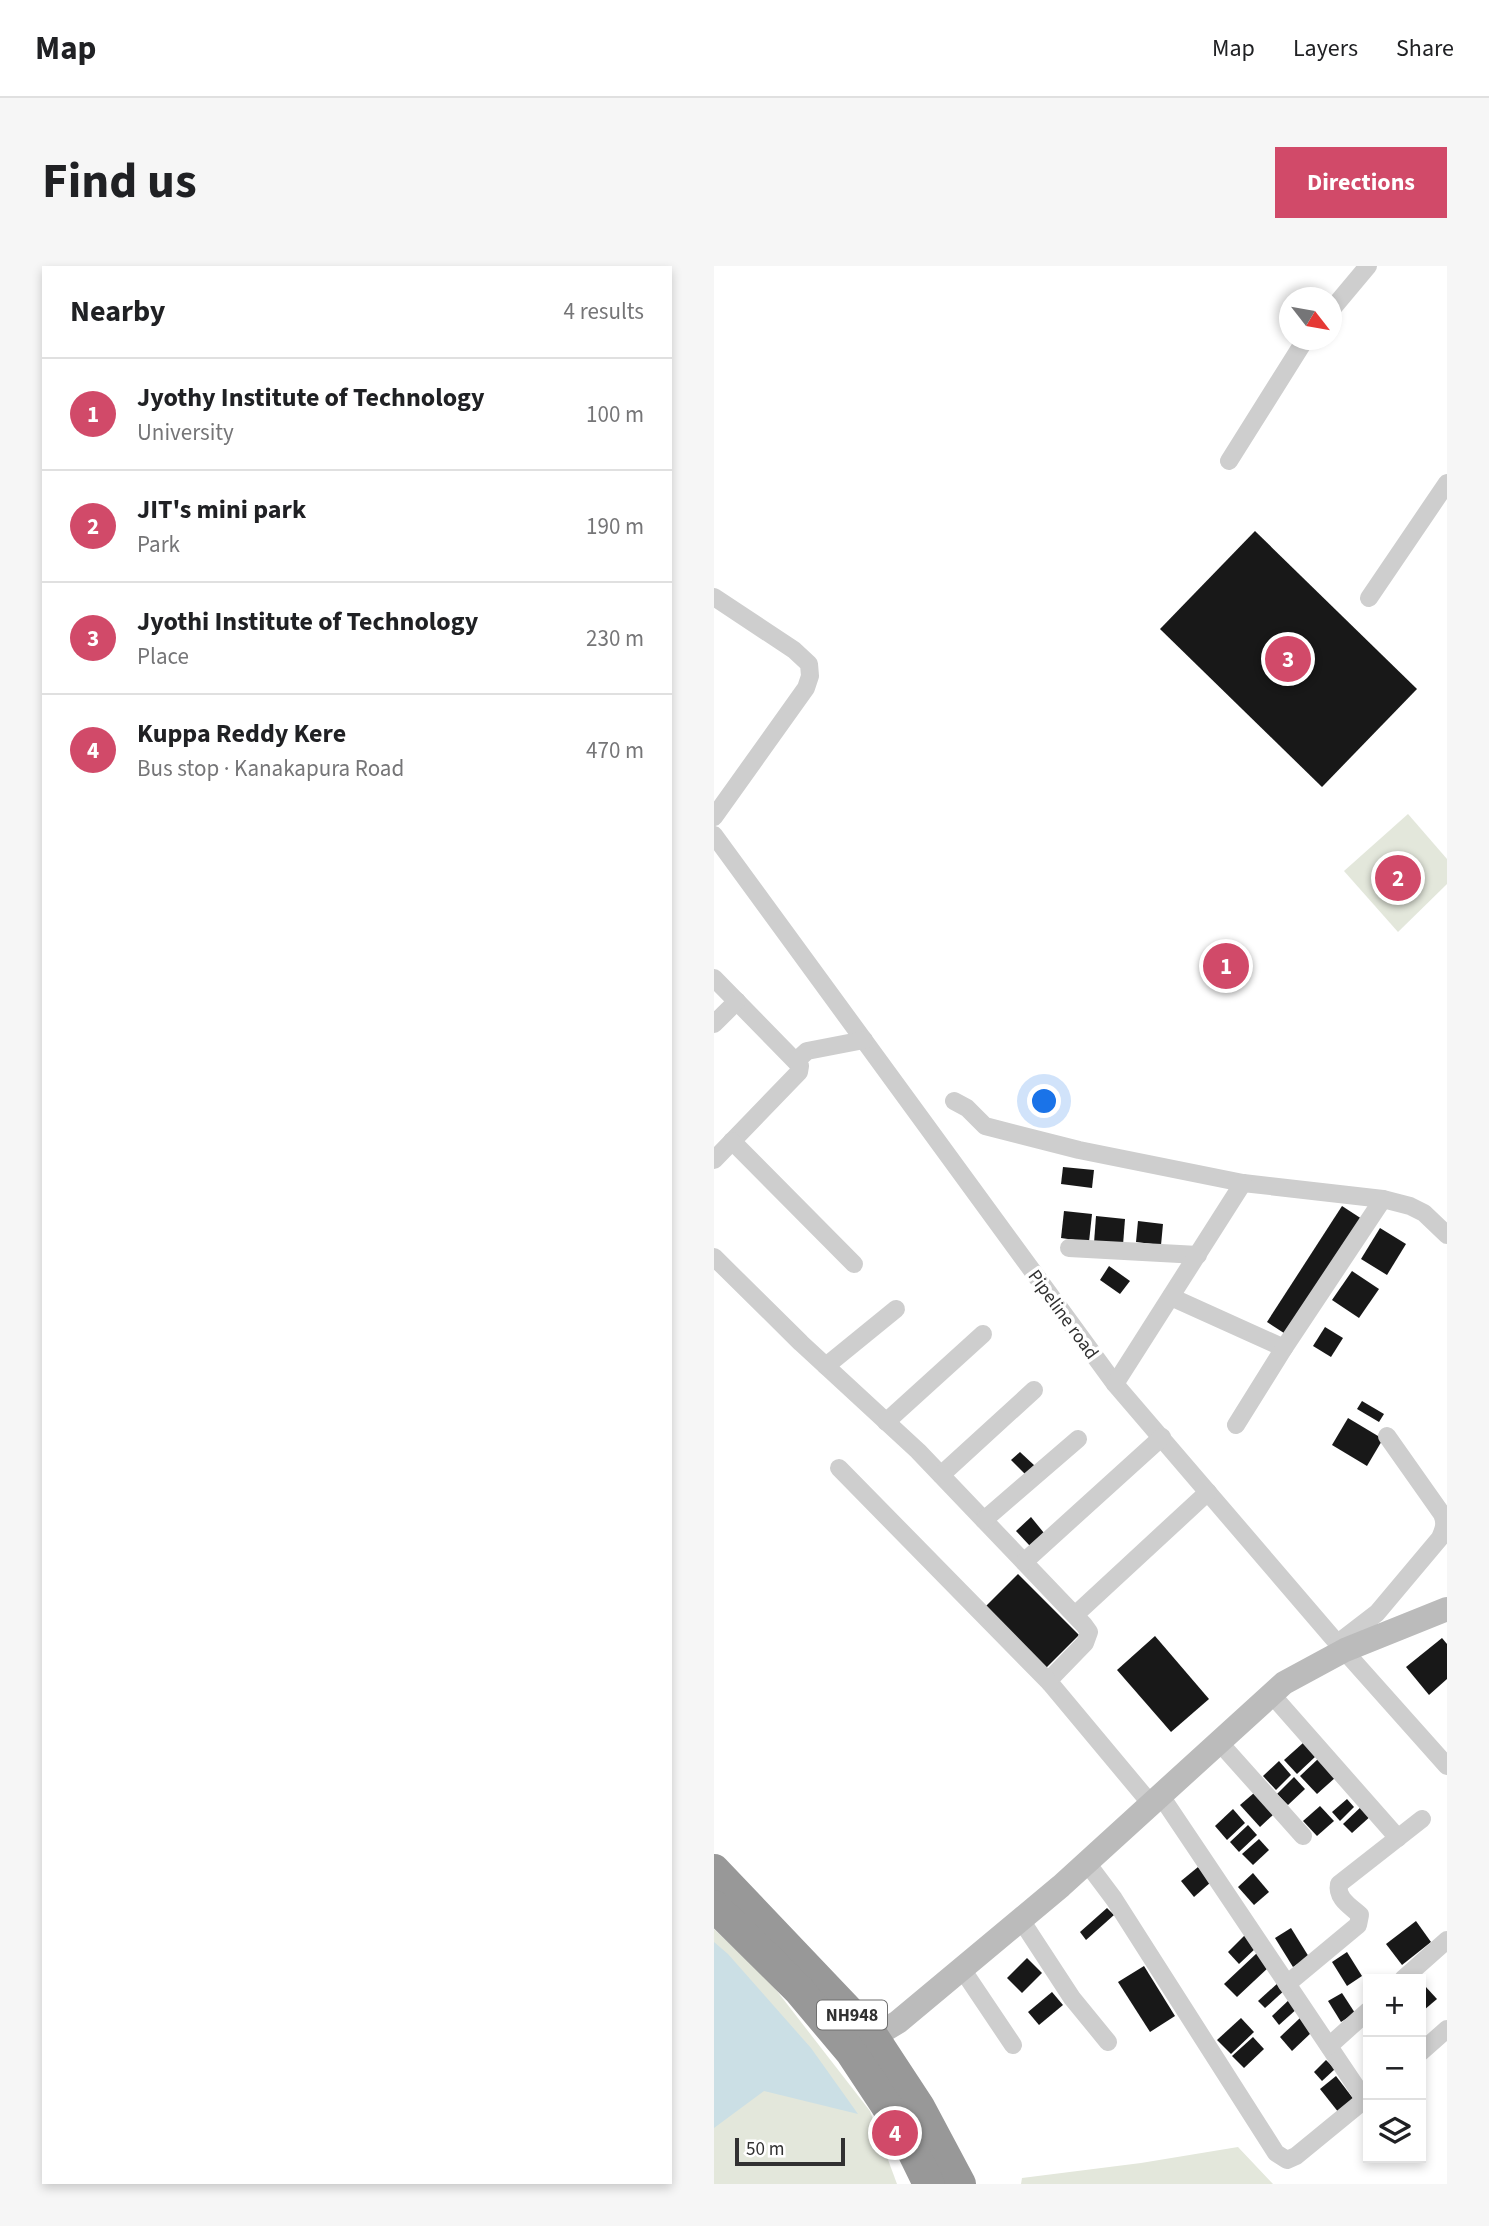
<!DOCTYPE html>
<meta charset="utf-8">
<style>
:root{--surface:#fff;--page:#f6f6f6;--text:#202124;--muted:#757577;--line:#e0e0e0;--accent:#d14a69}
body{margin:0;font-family:"Source Sans 3",sans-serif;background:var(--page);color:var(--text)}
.controls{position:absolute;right:21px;bottom:21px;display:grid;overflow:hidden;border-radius:0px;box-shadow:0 4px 10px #0003}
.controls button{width:63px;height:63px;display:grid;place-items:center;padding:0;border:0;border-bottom:2px solid var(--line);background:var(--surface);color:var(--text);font:35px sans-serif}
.compass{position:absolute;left:565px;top:21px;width:63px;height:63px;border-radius:50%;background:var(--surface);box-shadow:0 4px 10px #0003;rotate:121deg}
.scale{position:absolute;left:21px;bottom:18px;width:110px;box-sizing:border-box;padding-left:7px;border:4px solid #313131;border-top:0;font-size:19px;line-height:24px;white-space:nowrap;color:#313131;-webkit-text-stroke:5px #fff;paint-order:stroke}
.you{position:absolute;left:331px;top:836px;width:24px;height:24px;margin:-18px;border:5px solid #fff;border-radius:50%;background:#1a73e8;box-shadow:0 0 0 10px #1a73e833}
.badge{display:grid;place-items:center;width:46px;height:46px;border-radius:50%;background:var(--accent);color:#fff;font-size:23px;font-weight:700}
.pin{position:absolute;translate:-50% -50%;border:4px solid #fff;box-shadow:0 2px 7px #0006}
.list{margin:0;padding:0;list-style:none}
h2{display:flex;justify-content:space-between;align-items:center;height:91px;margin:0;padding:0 28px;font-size:30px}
h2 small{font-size:23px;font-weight:400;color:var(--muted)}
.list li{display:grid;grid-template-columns:46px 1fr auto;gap:21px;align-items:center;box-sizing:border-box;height:112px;padding:0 28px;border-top:2px solid var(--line)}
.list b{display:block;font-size:26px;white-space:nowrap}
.list p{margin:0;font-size:23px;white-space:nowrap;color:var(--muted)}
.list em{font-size:23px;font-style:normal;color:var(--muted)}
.icon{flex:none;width:38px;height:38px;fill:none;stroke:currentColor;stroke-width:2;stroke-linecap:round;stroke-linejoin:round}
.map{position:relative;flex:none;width:733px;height:1918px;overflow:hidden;border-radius:0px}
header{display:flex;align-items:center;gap:42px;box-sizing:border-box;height:98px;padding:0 35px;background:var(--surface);border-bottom:2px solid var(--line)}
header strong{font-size:33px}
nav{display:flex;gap:38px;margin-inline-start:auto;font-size:24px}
.intro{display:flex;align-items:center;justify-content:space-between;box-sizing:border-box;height:168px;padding:0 42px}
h1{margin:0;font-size:49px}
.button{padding:18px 32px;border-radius:0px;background:var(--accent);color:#fff;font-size:24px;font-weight:700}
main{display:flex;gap:42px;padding:0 42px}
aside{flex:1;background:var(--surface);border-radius:0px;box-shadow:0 4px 10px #0003}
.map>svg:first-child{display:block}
</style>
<header>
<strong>Map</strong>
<nav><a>Map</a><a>Layers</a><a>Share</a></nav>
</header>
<div class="intro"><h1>Find us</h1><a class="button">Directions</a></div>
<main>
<aside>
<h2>Nearby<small>4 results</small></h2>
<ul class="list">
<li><span class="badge">1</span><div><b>Jyothy Institute of Technology</b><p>University</p></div><em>100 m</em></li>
<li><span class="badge">2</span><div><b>JIT's mini park</b><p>Park</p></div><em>190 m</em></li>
<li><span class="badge">3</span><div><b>Jyothi Institute of Technology</b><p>Place</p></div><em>230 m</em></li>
<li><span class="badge">4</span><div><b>Kuppa Reddy Kere</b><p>Bus stop · Kanakapura Road</p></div><em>470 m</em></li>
</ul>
</aside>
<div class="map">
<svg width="733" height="1918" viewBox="0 0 733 1918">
<rect width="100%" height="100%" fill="#fff"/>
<!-- green -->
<g fill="#e3e7db">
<path d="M694,548L733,593V618L684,666L630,605Z"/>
<path d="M0,1663L56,1716L156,1845L183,1918H0Z"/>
<path d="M524,1881L559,1918H307L308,1912L427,1897Z"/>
</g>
<!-- water -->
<path fill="#cbdfe5" d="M0,1676L14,1688L97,1782L144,1848L50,1825L0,1862Z"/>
<!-- building -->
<g fill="#181818">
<path d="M541,265L703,423L608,521L446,363Z"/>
<path d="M349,901L380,904L378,922L347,918Z"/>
<path d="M628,940L648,953L573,1069L553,1056Z"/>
<path d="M350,945L378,948L375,976L347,972Z"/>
<path d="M382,950L411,953L409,979L380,977Z"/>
<path d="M424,955L449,958L447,979L422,976Z"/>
<path d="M666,962L692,978L673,1009L647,993Z"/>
<path d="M395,1000L416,1015L406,1028L386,1014Z"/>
<path d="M638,1005L665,1023L645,1052L618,1034Z"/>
<path d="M611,1061L629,1072L617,1091L599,1080Z"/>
<path d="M648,1135L670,1148L665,1156L643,1143Z"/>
<path d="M634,1152L669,1173L653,1200L618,1179Z"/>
<path d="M306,1186L321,1200L312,1209L297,1194Z"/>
<path d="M317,1251L330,1267L316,1280L302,1265Z"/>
<path d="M304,1308L365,1369L330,1404L269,1343Z"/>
<path d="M441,1370L495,1433L457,1466L403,1404Z"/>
<path d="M728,1372L733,1378V1413L715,1429L692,1401Z"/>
<path d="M589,1477L602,1490L583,1508L570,1494Z"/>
<path d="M605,1492L622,1511L603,1528L586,1510Z"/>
<path d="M565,1495L577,1509L562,1524L549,1510Z"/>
<path d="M580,1511L591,1523L574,1539L563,1528Z"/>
<path d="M540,1527L560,1548L546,1561L526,1539Z"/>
<path d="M633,1533L640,1541L626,1555L618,1546Z"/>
<path d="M650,1538L659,1548L638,1567L629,1558Z"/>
<path d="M606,1540L620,1555L603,1570L589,1555Z"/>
<path d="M519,1543L531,1557L513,1574L501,1560Z"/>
<path d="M534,1559L543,1569L525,1586L516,1576Z"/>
<path d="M545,1573L555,1584L539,1599L528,1588Z"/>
<path d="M484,1601L497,1616L480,1631L467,1615Z"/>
<path d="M539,1607L555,1626L540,1639L524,1621Z"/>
<path d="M393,1642L400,1649L372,1674L366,1666Z"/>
<path d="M702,1655L717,1676L688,1699L672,1678Z"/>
<path d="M577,1662L595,1691L579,1701L561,1672Z"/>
<path d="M531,1669L543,1681L525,1698L514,1686Z"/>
<path d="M633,1686L648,1710L633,1720L618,1696Z"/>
<path d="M543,1687L556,1700L523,1731L510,1718Z"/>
<path d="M313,1692L328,1707L308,1727L293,1712Z"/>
<path d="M430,1700L461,1750L436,1766L404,1716Z"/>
<path d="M565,1716L572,1723L551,1742L544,1735Z"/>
<path d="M711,1720L723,1733L710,1744L707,1741V1723Z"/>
<path d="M338,1726L349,1739L325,1759L314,1746Z"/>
<path d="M628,1727L641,1747L627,1756L614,1735Z"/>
<path d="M577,1732L585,1741L565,1759L558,1750Z"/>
<path d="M527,1752L540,1766L517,1788L503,1774Z"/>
<path d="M586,1752L598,1766L578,1785L566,1771Z"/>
<path d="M539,1771L550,1783L530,1802L518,1790Z"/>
<path d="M612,1794L621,1803L608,1815L600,1806Z"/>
<path d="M622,1810L641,1835L625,1847L606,1823Z"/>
</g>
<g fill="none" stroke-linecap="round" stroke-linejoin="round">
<!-- street -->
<g stroke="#cecece" stroke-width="18">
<path d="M618,43L654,0"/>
<path d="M515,195L591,74"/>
<path d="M0,331L80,384L95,398L96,410L92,422L0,551"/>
<path d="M655,332L733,217"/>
<path d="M0,569L401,1118L618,1371L733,1500"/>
<path d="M0,712L86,800L85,806L0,894"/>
<path d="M0,758L23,735"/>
<path d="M82,795L93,785L150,774"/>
<path d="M240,835L253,842L271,860L365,884L529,917L669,933L696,940L710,947L733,969"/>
<path d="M18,875L140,998"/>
<path d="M355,982L484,989"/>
<path d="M0,991L87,1077L204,1185L370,1359L375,1366L371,1377L338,1411L336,1417L437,1538"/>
<path d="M457,1031L570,1082"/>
<path d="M112,1100L182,1043"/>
<path d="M401,1118L529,917"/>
<path d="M172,1156L269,1068"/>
<path d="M522,1159L570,1082L669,933"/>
<path d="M125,1202L336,1417"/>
<path d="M227,1209L320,1124"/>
<path d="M270,1254L364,1173"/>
<path d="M310,1296L448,1171"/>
<path d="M361,1349L494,1226"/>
<path d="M624,1377L663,1347L726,1272C730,1263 732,1257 728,1248L673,1170"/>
<path d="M558,1429L684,1572"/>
<path d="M505,1476L589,1570"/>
<path d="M447,1530L651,1834"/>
<path d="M373,1597L400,1633L562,1887L573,1894L582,1890L654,1831"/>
<path d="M307,1654L358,1732L394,1776"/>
<path d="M248,1703L299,1779"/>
<path d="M689,1713L733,1674"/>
<path d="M573,1718L644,1659L646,1649C636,1640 622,1632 625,1618L708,1553"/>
<path d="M615,1780L654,1745"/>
<path d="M707,1786L733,1763"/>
</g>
<!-- secondary -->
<path stroke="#bbb" stroke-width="24" d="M159,1771L184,1756L347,1620L570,1417L631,1384L733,1343"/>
<!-- highway -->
<g stroke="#989898" stroke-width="32">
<path d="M0,1604L159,1771L205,1841L246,1918"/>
<path d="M0,1640L84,1723L137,1786L188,1863L215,1918"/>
</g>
</g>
<g text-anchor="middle" stroke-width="7" stroke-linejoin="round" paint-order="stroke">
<!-- shield labels -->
<rect fill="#fff" stroke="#6f6f6f" stroke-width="2" x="103" y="1734.5" width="70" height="29" rx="5"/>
<g font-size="18" font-weight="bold" fill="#313131">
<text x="138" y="1755">NH948</text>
</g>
<!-- street labels -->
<g font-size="19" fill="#313131" stroke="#fff">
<text transform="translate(350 1048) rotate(54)" y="7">Pipeline road</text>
</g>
</g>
</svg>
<div class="controls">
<button>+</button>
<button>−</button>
<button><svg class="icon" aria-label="layers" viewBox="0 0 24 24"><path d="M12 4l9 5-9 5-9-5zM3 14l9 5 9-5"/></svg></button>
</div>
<svg class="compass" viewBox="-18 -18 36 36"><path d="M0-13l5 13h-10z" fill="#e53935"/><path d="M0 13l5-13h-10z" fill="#757577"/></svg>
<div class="scale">50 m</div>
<div class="you"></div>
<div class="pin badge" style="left:512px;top:700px">1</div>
<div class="pin badge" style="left:684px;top:612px">2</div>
<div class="pin badge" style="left:574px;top:393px">3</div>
<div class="pin badge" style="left:181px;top:1867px">4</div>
</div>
</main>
